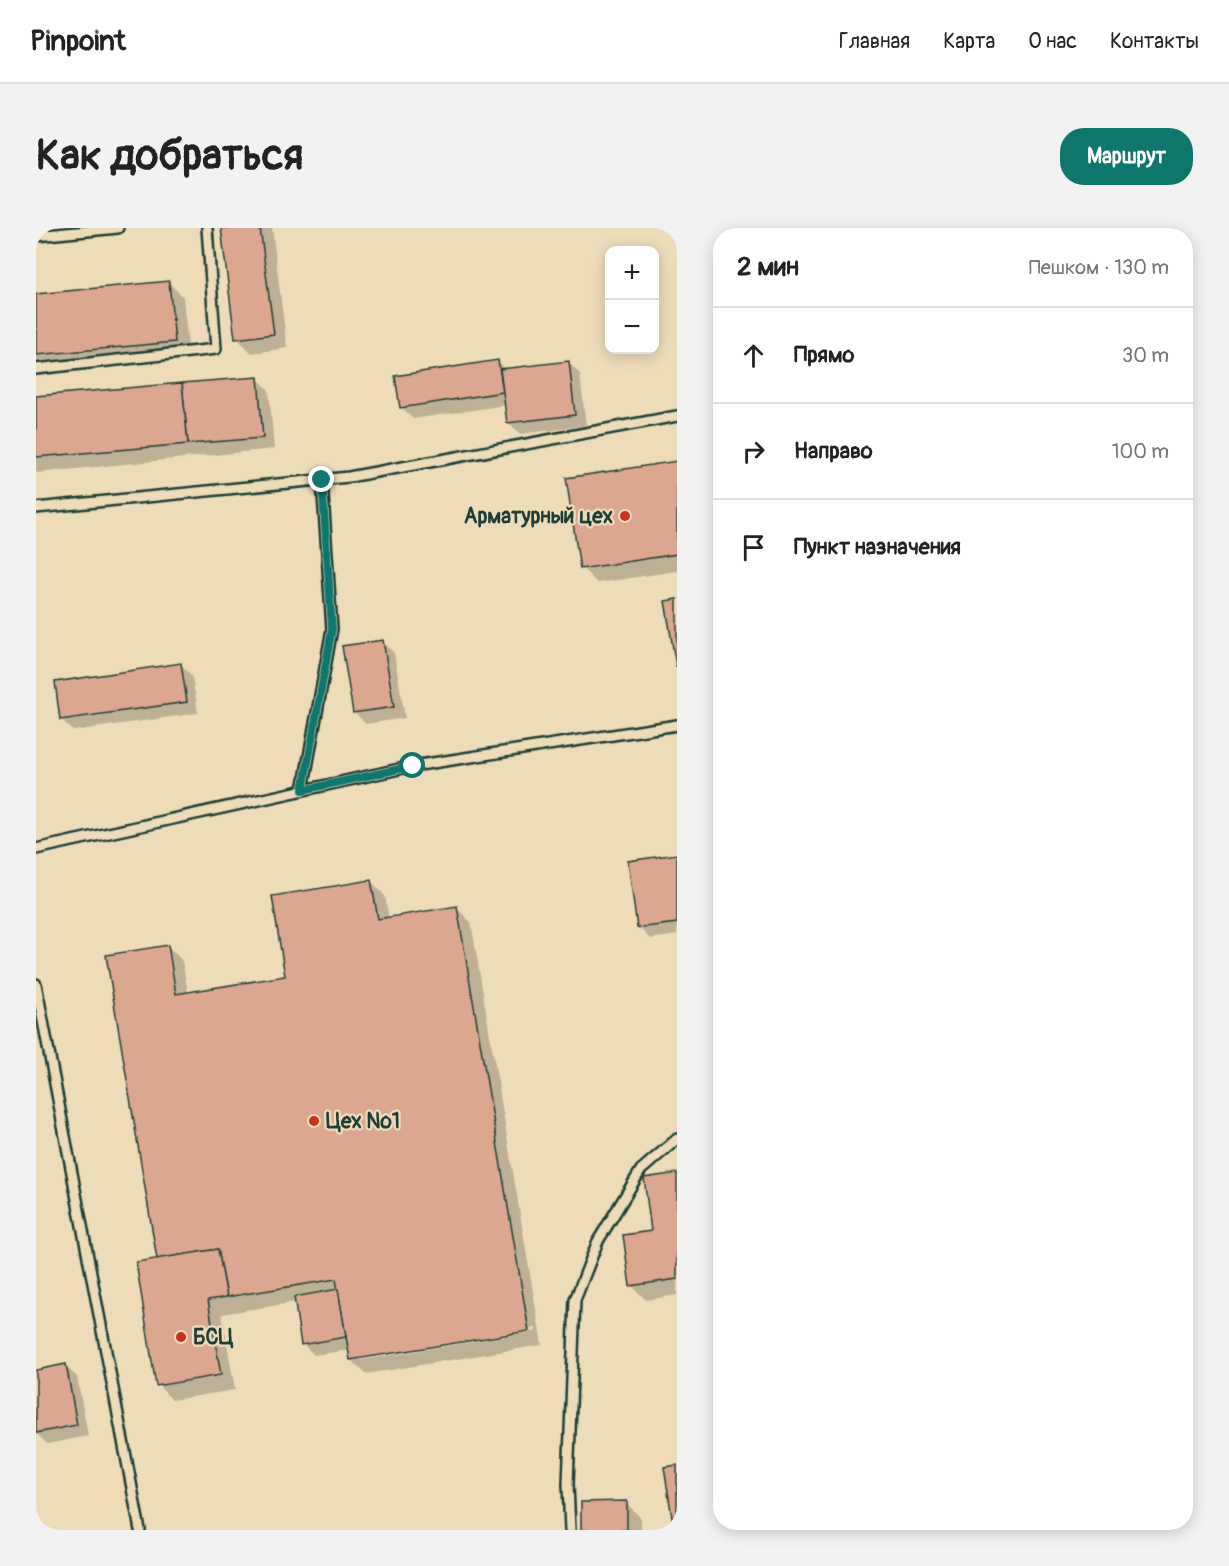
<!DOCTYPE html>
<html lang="ru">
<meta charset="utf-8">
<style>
:root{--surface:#fff;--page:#f2f2f2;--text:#222;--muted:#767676;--line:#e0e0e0;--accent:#0f766e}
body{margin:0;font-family:Pangolin,sans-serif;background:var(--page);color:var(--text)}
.controls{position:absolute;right:18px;top:18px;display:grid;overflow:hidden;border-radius:12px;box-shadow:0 3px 15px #0003}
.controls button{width:54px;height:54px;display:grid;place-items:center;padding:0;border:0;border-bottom:2px solid var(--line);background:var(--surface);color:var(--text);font:30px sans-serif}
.stop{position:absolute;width:18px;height:18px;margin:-14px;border:4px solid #0f766e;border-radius:50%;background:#fff}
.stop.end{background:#0f766e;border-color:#fff;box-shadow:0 2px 6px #0008}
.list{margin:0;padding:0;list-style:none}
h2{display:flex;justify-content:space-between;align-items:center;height:78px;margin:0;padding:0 24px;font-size:26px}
h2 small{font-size:20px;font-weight:400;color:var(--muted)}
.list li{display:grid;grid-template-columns:39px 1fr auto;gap:18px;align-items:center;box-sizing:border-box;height:96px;padding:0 24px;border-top:2px solid var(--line)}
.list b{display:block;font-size:22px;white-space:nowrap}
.list em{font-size:20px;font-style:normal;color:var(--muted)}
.icon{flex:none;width:33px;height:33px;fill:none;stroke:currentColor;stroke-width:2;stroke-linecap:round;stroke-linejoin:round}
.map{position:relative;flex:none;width:641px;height:1302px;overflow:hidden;border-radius:24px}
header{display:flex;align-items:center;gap:36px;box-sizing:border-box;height:84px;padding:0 30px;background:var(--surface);border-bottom:2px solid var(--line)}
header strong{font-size:28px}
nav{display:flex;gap:33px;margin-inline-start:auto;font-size:21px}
.intro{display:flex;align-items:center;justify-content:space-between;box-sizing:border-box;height:144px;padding:0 36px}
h1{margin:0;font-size:42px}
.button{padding:15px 27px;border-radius:24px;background:var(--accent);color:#fff;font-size:21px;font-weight:700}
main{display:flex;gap:36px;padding:0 36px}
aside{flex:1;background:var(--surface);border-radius:24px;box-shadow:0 3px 15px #0003}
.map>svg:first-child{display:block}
</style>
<header>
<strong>Pinpoint</strong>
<nav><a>Главная</a><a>Карта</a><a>О нас</a><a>Контакты</a></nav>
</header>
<div class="intro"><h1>Как добраться</h1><a class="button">Маршрут</a></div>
<main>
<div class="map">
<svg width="641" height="1302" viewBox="0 0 641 1302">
<rect width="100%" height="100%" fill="#eedcb9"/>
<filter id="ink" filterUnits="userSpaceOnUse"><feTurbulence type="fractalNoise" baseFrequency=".0167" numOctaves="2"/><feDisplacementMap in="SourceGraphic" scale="12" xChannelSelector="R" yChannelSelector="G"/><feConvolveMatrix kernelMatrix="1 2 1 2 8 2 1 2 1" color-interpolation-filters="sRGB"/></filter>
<g filter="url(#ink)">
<!-- shadow -->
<g fill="#0003" fill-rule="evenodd">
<path d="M187,0H236L251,120L216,125L201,110Z"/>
<path d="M132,54L147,69L153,128L0,143V68Z"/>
<path d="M462,133L470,142L532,134L544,146L550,198L484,206L472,194L470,177L377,191L366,180Z"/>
<path d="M221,150L233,162L238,221L0,245V169Z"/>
<path d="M641,235V343L561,355L546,340L532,251Z"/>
<path d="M346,413L358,425L369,490L330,496L318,484Z"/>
<path d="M145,436L156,448L162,485L37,503L26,492L20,455Z"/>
<path d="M641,628V707L614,711L603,699L594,634Z"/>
<path d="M335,653L349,668L353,691L420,680L435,694L506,1117L330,1146L315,1132L314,1122L278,1127L267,1116L260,1074L186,1086L199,1162L136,1172L122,1157L132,718L146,733L152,765L251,749ZM500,1100V1103L325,1132V1129Z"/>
<path d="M641,946V1067L610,1072L595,1057L617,1004L610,951Z"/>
<path d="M29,1138L41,1149L52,1208L11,1216L0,1205V1143Z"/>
<path d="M590,1275L605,1290V1302H547Z"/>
</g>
<!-- building -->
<g fill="#dba790" stroke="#1f3d34" stroke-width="1.5">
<path d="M185,0H224L238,106L199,111Z"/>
<path d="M133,53L139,114L0,127V66Z"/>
<path d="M462,132L467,164L364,180L359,148Z"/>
<path d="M533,133L539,187L471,195L464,141Z"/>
<path d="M222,149L227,210L152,216L146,155Z"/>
<path d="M146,155L152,216L0,229V168Z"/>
<path d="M641,233V326L544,341L530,250Z"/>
<path d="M641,371V438H640L629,373Z"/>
<path d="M347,412L358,479L317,485L306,418Z"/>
<path d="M145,435L151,474L24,492L19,454Z"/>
<path d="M641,626V695L601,700L592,633Z"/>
<path d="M335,652L342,691L421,678L493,1103L314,1132L300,1051L191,1069L182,1021L121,1031L70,727L132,717L140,766L249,748L236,668Z"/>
<path d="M641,945V1051L594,1058L587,1007L615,1003L608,950Z"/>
<path d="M182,1021L191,1069L172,1072L185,1147L120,1158L100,1034Z"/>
<path d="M302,1061L310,1109L265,1117L258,1069Z"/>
<path d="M30,1136L41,1197L0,1205V1142Z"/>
<path d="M641,1237V1302H638L628,1239Z"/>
<path d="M591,1273V1302H545V1274Z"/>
</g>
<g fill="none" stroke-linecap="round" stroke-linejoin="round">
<defs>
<g id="lane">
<path d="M0,8L82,0"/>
<path d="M0,141L180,121L171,0"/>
<path d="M0,280L313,249L641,188"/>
<path d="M267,562L296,401L286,252"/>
<path d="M0,621L377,538L641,497"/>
<path d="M0,756L104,1302"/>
<path d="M534,1302L532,1256L539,1072L562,1013L605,942L641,911"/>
</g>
</defs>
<!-- lane casing -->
<use href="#lane" stroke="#1f3d34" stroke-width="14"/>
<!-- lane -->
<use href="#lane" stroke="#eedcb9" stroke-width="9"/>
</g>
</g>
<g fill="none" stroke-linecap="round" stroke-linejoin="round" filter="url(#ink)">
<!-- route -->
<path stroke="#0f766e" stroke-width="8" d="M286,252L296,401L267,562L377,538"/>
</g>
<!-- markers -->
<g fill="#c8321e" stroke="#eedcb9" stroke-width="2">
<circle cx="589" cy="288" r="6"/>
<circle cx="278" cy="893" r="6"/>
<circle cx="145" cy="1109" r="6"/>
</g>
<g text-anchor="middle" stroke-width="4.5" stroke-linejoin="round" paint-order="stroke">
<!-- poi labels -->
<g font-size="21" font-weight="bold" fill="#1f3d34" stroke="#eedcb9" text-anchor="start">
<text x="577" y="295" text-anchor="end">Арматурный цех</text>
<text x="290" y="900">Цех №1</text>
<text x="157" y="1116">БСЦ</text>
</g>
</g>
</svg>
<div class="controls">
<button>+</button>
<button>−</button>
</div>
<div class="stop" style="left:377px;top:538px"></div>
<div class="stop end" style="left:286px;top:252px"></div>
</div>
<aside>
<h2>2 мин<small>Пешком · 130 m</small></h2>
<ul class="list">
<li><svg class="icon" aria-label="ahead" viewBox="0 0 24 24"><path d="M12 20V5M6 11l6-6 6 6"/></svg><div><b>Прямо</b></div><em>30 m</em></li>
<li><svg class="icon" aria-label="right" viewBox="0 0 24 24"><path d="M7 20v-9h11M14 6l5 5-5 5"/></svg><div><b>Направо</b></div><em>100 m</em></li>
<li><svg class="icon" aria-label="arrive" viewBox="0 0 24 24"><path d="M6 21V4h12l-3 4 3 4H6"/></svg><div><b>Пункт назначения</b></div></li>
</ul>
</aside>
</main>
